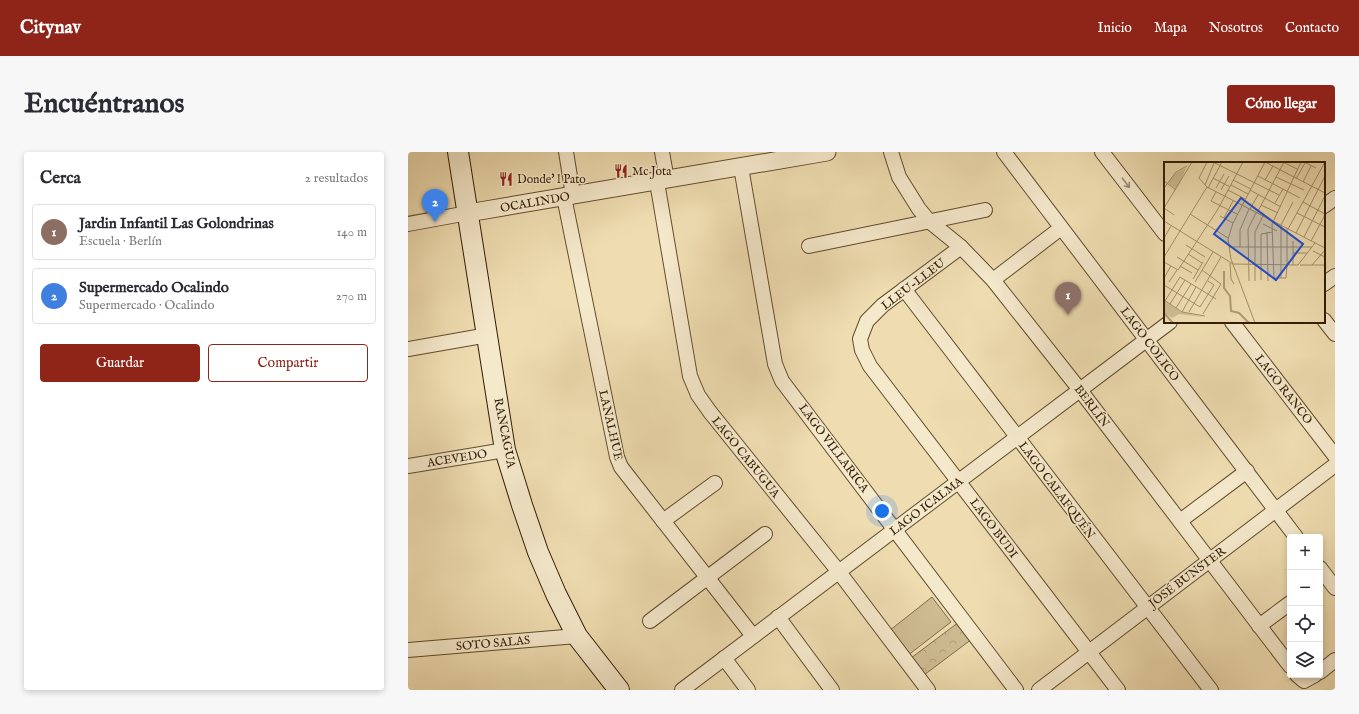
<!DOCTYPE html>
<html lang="es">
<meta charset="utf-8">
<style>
:root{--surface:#fff;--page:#f7f7f7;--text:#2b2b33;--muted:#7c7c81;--line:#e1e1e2;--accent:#8f2418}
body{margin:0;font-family:"IM FELL English",serif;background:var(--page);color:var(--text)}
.controls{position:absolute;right:12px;bottom:12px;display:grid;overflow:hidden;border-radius:4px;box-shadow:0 2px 6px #0003}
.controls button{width:36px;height:36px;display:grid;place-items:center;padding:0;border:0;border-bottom:1px solid var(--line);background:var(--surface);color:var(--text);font:20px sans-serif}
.you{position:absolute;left:474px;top:359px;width:14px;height:14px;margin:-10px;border:3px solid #fff;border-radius:50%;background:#1a73e8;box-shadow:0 0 0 6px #1a73e833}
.badge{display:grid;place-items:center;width:26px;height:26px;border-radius:50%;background:var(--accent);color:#fff;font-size:13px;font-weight:700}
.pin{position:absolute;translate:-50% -33px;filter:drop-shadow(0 1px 2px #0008)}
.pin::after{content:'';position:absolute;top:21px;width:14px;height:12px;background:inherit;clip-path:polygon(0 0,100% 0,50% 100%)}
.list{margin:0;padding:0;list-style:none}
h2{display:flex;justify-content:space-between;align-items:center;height:52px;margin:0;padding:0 16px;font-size:17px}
h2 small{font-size:13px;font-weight:400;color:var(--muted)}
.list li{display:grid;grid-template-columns:26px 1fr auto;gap:12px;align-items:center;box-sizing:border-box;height:56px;margin:0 8px 8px;padding:0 8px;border:1px solid var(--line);border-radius:4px}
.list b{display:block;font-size:15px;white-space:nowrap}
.list p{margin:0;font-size:13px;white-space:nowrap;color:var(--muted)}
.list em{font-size:13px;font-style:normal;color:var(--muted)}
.actions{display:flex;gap:8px;padding:12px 16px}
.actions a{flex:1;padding:9px 0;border:1px solid var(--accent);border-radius:4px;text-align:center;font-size:14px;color:var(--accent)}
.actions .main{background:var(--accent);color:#fff}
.icon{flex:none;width:22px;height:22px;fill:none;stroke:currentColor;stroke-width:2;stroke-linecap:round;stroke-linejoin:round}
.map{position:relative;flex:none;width:927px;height:538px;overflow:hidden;border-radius:4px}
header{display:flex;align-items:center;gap:24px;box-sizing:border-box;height:56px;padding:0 20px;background:var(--accent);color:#fff}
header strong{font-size:19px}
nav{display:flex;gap:22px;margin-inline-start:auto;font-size:14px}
.intro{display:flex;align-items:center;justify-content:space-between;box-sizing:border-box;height:96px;padding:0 24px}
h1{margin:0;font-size:28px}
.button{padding:10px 18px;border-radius:4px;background:var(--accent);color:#fff;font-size:14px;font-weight:700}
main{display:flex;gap:24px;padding:0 24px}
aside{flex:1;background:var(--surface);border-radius:4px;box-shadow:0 2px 6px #0003}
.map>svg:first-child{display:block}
</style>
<header>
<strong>Citynav</strong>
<nav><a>Inicio</a><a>Mapa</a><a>Nosotros</a><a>Contacto</a></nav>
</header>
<div class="intro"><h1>Encuéntranos</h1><a class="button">Cómo llegar</a></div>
<main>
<aside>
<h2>Cerca<small>2 resultados</small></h2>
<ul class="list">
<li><span class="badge" style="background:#8d6e63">1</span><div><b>Jardin Infantil Las Golondrinas</b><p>Escuela · Berlín</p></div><em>140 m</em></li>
<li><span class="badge" style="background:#3f7fe0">2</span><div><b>Supermercado Ocalindo</b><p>Supermercado · Ocalindo</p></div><em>270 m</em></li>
</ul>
<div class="actions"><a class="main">Guardar</a><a>Compartir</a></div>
</aside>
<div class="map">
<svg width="927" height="538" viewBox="0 0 927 538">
<defs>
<pattern id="forest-crowns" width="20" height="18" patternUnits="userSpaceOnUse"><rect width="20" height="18" fill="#cfbc93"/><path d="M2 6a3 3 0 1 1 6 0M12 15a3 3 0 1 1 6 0" fill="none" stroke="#b2a17d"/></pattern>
</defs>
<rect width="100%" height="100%" fill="#efddb1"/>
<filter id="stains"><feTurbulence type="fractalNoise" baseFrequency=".005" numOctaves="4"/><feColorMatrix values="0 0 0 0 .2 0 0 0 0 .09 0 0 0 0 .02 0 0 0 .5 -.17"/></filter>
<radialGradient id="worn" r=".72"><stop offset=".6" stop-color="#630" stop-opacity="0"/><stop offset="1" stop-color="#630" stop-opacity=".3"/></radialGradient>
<!-- green -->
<path fill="#cfbc93" stroke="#806c4b" d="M524,445L543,470L499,504L481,479Z"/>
<!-- forest -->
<path fill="url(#forest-crowns)" stroke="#806c4b" d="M551,470L564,487L516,523L503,506Z"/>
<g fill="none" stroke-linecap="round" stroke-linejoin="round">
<defs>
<g id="minor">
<path d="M158,0L165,43"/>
<path d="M254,0L259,28"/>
<path d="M483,0L491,25L511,57L521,69L553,95L585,128L672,238L882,514"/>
<path d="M596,0L888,385"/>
<path d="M694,0L757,82"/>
<path d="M333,15L367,212L374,229L608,538"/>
<path d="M249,30L282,224L290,243L302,260L431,420L520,538"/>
<path d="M156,45L209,305L213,315L345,484"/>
<path d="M916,54L927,46"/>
<path d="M0,72L60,61"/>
<path d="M401,94L577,58"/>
<path d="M553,95L475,153L459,169L452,187L454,198L462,214L710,538"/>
<path d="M585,128L653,76"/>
<path d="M916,132L927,124"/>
<path d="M496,137L803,538"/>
<path d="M916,168L927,182"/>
<path d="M824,170L927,304"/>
<path d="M0,197L80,183"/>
<path d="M0,314L97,298"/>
<path d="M255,369L307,331"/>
<path d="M772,369L839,319"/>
<path d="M912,416L927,436"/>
<path d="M370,465L424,538"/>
<path d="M242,469L357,382"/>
<path d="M851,474L882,451"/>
<path d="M0,498L169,484"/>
<path d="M316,506L340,538"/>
<path d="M912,520L927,508"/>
<path d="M889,523L896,529L907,523"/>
<path d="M274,538L762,170"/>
<path d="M631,538L927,313"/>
</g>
<path id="tertiary" d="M60,61L419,0"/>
<path id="secondary" d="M50,0L97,298L114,353L130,400L148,442L169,484L211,538"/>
</defs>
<!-- minor casing -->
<use href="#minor" stroke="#614c2e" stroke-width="16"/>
<!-- tertiary casing -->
<use href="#tertiary" stroke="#614c2e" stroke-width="19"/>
<!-- secondary casing -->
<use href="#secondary" stroke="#321c03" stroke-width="22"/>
<!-- minor -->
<use href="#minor" stroke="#f5e9cc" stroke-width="14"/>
<!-- tertiary -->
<use href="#tertiary" stroke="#f5e9cc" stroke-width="17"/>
<!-- secondary -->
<use href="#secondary" stroke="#f5e9cc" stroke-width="20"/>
</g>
<!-- one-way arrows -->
<defs><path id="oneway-shaft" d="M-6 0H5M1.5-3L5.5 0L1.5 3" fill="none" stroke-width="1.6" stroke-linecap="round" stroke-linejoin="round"/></defs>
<use stroke="#9d8d72" href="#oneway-shaft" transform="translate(718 31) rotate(53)"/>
<!-- icons -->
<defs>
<symbol id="restaurant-bare" viewBox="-9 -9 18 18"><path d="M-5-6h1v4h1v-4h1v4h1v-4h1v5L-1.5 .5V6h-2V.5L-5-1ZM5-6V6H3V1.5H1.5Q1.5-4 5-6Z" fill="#8f2418" stroke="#f5e9cc" stroke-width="2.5" paint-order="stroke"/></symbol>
</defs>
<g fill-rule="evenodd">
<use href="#restaurant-bare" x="203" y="9" width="20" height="20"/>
<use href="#restaurant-bare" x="88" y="17" width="20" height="20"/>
</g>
<g text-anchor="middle" stroke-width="3" stroke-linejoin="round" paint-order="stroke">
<!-- poi labels -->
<g font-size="12" fill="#321c03" stroke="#f5e9cc" text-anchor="start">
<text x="224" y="23">Mc Jota</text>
<text x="109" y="31">Donde' l Pato</text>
</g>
<!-- street labels -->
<g font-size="12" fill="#321c03" stroke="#f5e9cc">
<text transform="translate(127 50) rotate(-10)" y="4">OCALINDO</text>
<text transform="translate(505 132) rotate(-37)" y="4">LLEU-LLEU</text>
<text transform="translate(742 192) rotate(53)" y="4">LAGO COLICO</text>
<text transform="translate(876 237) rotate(52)" y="4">LAGO RANCO</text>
<text transform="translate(684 254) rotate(53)" y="4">BERLÍN</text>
<text transform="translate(203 273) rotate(77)" y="4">LANALHUE</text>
<text transform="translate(97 281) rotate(79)" y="4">RANCAGUA</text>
<text transform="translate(426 296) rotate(53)" y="4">LAGO VILLARICA</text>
<text transform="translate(338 305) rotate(51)" y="4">LAGO CABUGUA</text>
<text transform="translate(49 306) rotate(-9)" y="4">ACEVEDO</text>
<text transform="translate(649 338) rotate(53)" y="4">LAGO CALAFQUÉN</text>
<text transform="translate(518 354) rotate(-37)" y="4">LAGO ICALMA</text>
<text transform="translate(586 376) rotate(53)" y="4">LAGO BUDI</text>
<text transform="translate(779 425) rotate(-37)" y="4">JOSÉ BUNSTER</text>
<text transform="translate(85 491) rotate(-5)" y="4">SOTO SALAS</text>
</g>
</g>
<!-- overview -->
<g transform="translate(756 10)">
<rect width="161" height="161" fill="#efddb1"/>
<path d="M22,6L15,23L12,27L4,21L10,12ZM1,139L17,150L40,155L15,152L8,156L0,150Z" fill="#cfbc93"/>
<path fill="none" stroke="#af9b76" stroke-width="2" d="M60,109V126L66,134L67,149L75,151L85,161M0,151L9,161"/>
<path fill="none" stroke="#a3906b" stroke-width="1" d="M43,0L35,16L43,25L161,86M49,0L115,33M101,0L161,31M119,0L133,7M140,0L152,6M94,14L136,36M112,15L140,28M49,16L66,25M132,17L141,1M69,18L87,27M101,18L109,4M0,19L12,28M139,20L147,4M41,23L50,1M67,23L84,32M0,26L12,10L23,4M44,26L58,0M52,26L60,12M57,28L65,14M64,28L81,37M86,28L117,45M52,30L47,39L73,52M139,40L161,52M111,41L119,27M97,43L114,51M86,47L94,33M93,51L120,0M133,51L161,65M26,52L64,76M10,53L0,46L28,0M56,54L69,61M60,56L69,39M0,59L69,102M99,62L113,69M123,66V103M124,67L161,0M103,70L104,119M132,71L161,14M140,75L161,34M0,76L7,64M129,79V103M147,79L161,53M22,83L41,95M65,85H148M76,85V68L85,47M149,89L161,95M129,91H143M24,92L38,101M0,95L43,25M13,95L34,108M0,100L14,108L54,47L79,0M66,101L67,117L70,122M69,102L134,103L151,81M123,103L122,116H110L108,62L137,0M136,103H161M148,103L161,88M16,104L28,111M38,108L57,122L39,152M0,116L7,104M117,116V63L129,40M29,117L39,100M97,118V72L109,70M85,119L84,67L92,51M91,119V70L99,54M5,120L13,108M31,120L49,90M0,123L36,145L50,123L44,119M0,138L18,150L41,154M1,139L16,115L52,137M6,142L21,118M12,146L27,122M18,150L32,125M25,150L57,95M91,161L67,97L64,77L69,61L101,0"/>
<path fill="#1d4ed8" fill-opacity="0.15" stroke="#1d4ed8" stroke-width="2" d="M77,36L139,82L112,118L50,72Z"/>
<rect width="161" height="161" fill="none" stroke="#321c03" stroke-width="2"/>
</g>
<rect width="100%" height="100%" filter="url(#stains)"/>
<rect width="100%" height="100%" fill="url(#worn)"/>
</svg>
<div class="controls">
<button>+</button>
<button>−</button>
<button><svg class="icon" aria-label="locate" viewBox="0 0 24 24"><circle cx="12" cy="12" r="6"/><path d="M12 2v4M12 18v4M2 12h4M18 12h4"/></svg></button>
<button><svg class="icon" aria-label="layers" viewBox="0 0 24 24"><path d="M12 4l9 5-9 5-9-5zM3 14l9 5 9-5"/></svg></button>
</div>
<div class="you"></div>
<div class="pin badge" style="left:660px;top:163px;background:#8d6e63">1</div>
<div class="pin badge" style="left:27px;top:70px;background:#3f7fe0">2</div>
</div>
</main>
